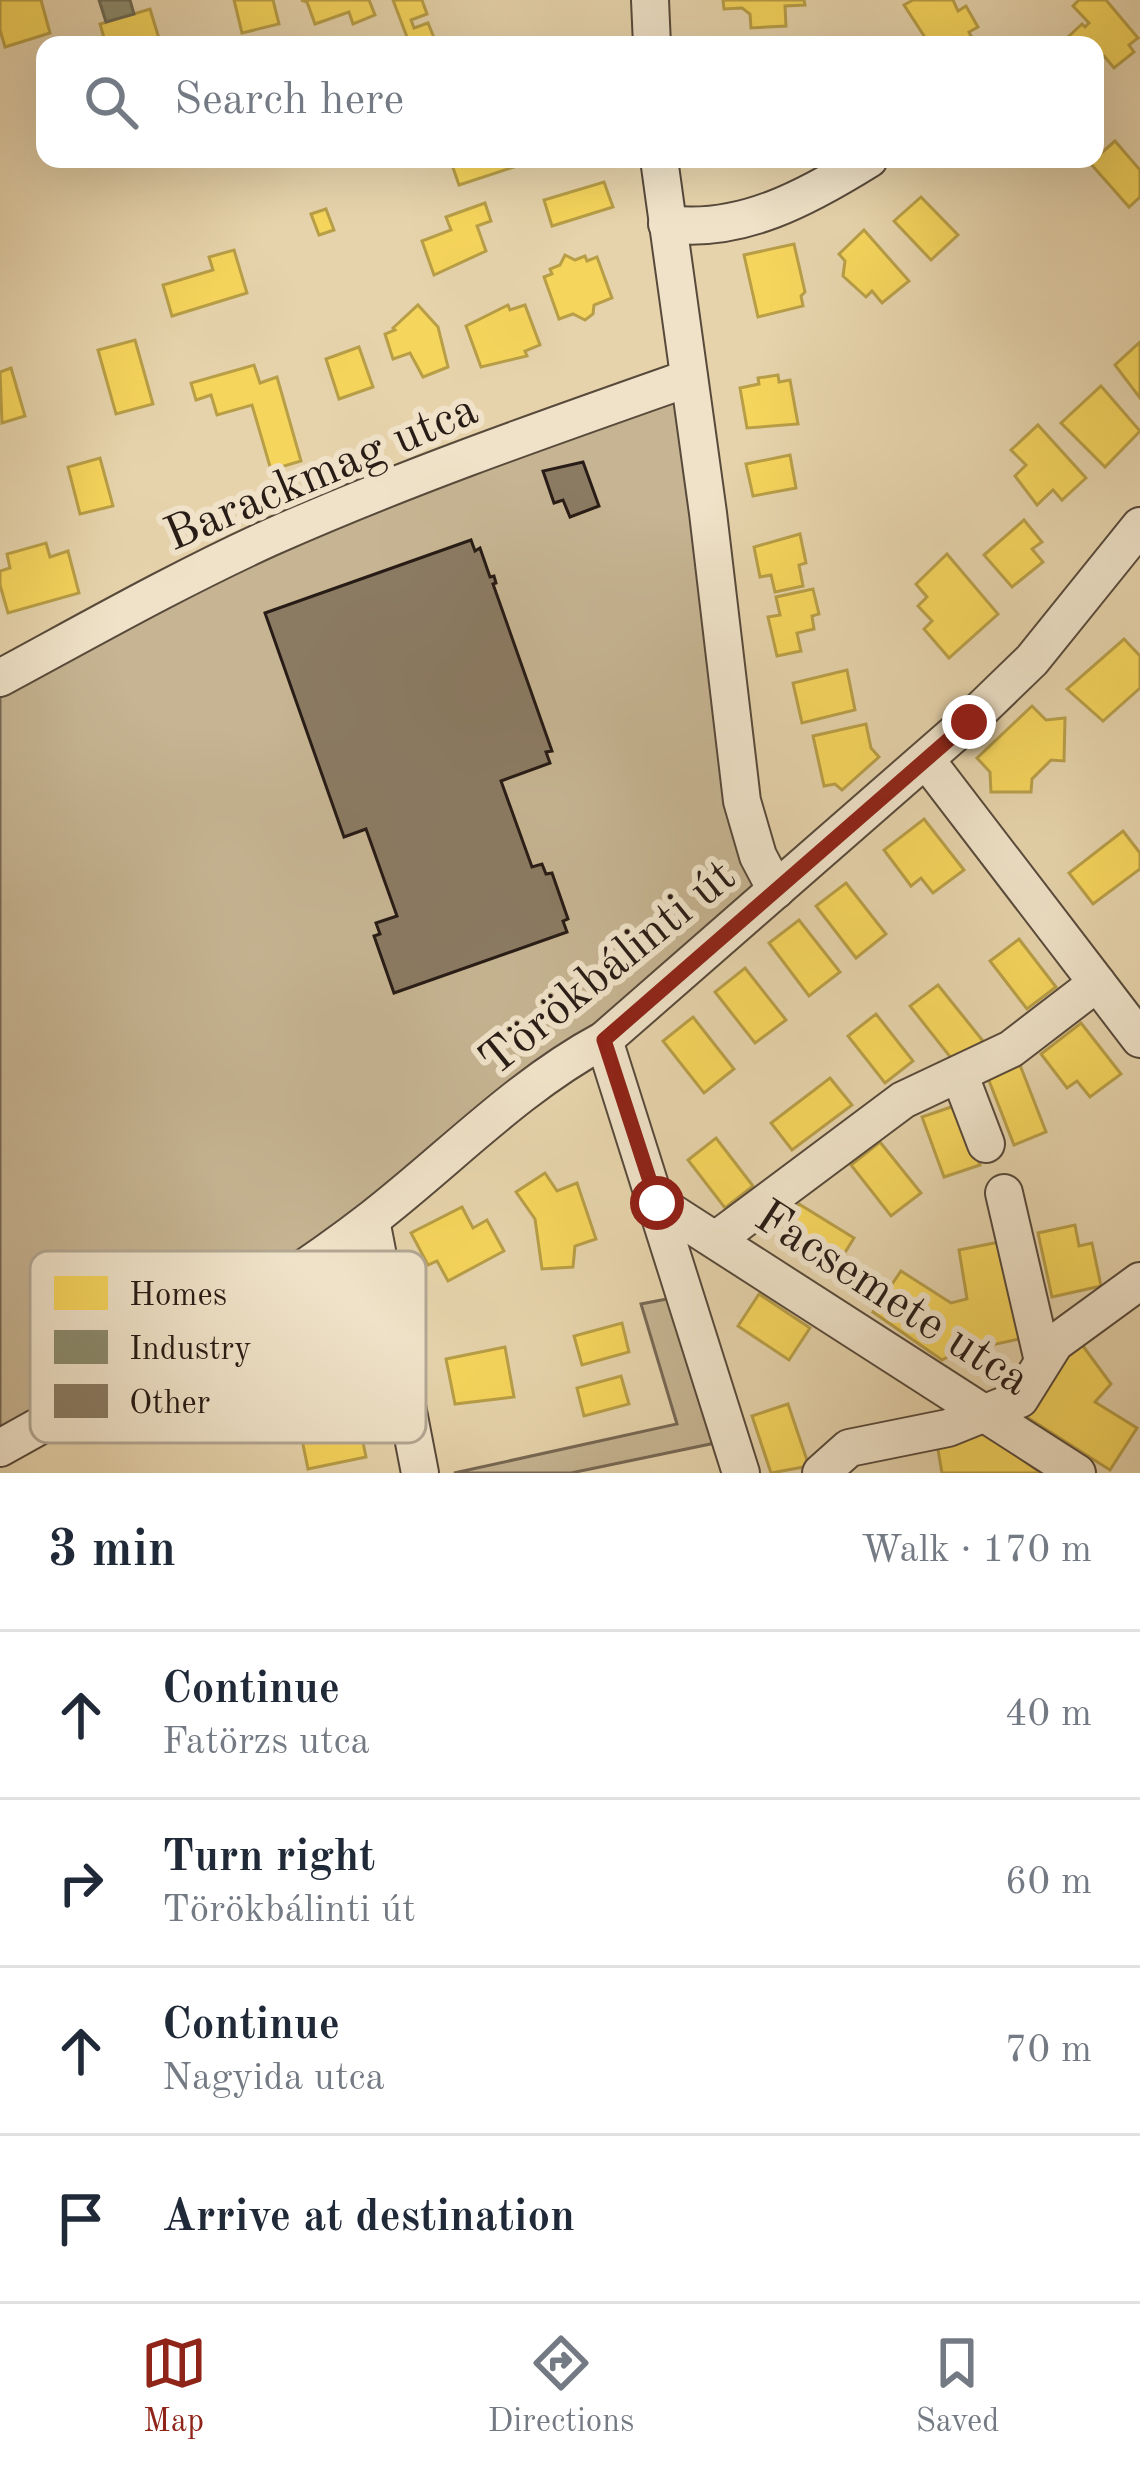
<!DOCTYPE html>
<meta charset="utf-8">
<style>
:root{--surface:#fff;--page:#f6f6f7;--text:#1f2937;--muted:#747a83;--line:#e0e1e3;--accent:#8f2418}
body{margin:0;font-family:"Old Standard TT",serif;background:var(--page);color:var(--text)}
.stop{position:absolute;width:36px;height:36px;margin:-27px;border:9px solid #8f2418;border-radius:50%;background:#fff}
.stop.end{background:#8f2418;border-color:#fff;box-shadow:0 3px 12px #0008}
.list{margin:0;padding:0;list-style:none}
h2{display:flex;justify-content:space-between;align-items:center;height:156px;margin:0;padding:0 48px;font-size:51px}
h2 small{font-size:39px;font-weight:400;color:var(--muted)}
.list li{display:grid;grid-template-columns:78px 1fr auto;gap:36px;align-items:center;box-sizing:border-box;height:168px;padding:0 48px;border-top:3px solid var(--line)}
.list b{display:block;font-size:45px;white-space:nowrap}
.list p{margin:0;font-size:39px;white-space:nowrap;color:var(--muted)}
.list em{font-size:39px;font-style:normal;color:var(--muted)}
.icon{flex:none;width:66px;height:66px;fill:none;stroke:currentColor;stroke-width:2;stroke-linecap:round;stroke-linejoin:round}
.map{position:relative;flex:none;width:1140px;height:1473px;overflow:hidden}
.search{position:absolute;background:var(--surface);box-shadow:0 12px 48px #0002;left:36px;right:36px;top:36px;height:132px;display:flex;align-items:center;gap:30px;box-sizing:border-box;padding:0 42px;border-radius:24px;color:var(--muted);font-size:45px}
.sheet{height:828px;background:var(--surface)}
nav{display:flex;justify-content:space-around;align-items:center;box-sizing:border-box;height:168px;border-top:3px solid var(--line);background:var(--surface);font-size:33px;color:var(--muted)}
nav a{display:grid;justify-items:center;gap:6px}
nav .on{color:var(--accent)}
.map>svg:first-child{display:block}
</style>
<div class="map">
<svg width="1140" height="1473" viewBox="0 0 1140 1473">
<rect width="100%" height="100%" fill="#e6d3ab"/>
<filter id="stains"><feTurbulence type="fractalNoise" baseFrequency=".00167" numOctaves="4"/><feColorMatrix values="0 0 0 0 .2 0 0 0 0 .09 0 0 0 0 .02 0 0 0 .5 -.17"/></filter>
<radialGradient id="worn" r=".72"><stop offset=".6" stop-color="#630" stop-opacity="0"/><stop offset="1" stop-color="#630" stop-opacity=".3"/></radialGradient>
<!-- green -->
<g fill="#c6b492" stroke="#776854" stroke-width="3">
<path d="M689,378L708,513L776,890L456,1149L0,1448V678L147,598Z"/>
<path d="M672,1298L715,1443L571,1473H454L677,1424L641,1304Z"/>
</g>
<!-- homes -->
<g fill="#f6d55c" stroke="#b89e47" stroke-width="3">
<path d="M0,0H41L50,33L5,47L0,30Z"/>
<path d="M234,0H273L279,24L242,33Z"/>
<path d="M301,0H369L375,15L353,24L349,12L315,24L307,2Z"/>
<path d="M393,0H422L427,14L411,20L414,28L428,23L437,45H410Z"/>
<path d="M723,0H804L805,5L785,6L786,26L751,28L750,14L742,8L724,9Z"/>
<path d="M913,0H953L958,11L966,6L978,27L969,32L971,36L956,45H930L904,5Z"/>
<path d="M1079,0H1106L1138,38L1129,45L1134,52L1114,68L1104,56L1096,62L1095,45H1073L1068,37L1082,24L1085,27L1089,23L1073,6Z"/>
<path d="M150,9L161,45H106L100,24Z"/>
<path d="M1115,141L1140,170V197L1129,207L1090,163Z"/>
<path d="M450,159H538L459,185Z"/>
<path d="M604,182L613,207L552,226L544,200Z"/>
<path d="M921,197L958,235L931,260L894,221Z"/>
<path d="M485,203L491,221L477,226L486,251L434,275L422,241L451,230L446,217Z"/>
<path d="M326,209L334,230L319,235L311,214Z"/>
<path d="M864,230L909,281L882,303L872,291L866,297L843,276L845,261L839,254Z"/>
<path d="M794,244L805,292L801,296L803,306L758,317L744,255Z"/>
<path d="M234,250L247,293L172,316L163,285L213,270L209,257Z"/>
<path d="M565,255L575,260L585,256L587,261L597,257L612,298L594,305L593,314L585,320L573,314L559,319L544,277L552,274L550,269L560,265Z"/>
<path d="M418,305L438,327L448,367L423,377L410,353L393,359L385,334L395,330L393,328Z"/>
<path d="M508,305L510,310L525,305L540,345L525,351L527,356L481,367L466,326Z"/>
<path d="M135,340L153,404L116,414L98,350Z"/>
<path d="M1140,342V398L1115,365Z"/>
<path d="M359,347L373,387L339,399L326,359Z"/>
<path d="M254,365L260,383L277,377L301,461L271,470L252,405L217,415L211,395L196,400L191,383Z"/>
<path d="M11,368L25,416L2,423L0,372Z"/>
<path d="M778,375L779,382L790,380L798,424L747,428L740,388L759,384L758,378Z"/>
<path d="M1101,386L1140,431L1105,467L1061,423Z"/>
<path d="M1038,425L1086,478L1062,500L1053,490L1037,505L1015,476L1026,465L1011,450Z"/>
<path d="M790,455L796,488L753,496L746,464Z"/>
<path d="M100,458L113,506L80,514L68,467Z"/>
<path d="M1024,520L1042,542L1032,549L1043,562L1012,587L984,555Z"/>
<path d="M800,534L806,563L799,565L803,586L775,592L771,575L760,577L754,547Z"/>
<path d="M46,543L50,557L68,551L79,593L8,613L0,585V571L10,568L7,554Z"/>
<path d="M947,554L998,614L949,658L924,629L932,621L918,606L927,597L916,584Z"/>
<path d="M813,589L819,614L812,616L814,629L797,633L801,651L777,656L768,617L780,615L776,597Z"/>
<path d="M1124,639L1140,656V688L1103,721L1067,689Z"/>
<path d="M847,670L855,710L802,723L793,683Z"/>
<path d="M1032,706L1046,720L1065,718L1064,761L1051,760L1032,779L1031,792H991L990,772L977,758Z"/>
<path d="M866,724L871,748L879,757L842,790L835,784L824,786L813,736Z"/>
<path d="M924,819L964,870L933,893L921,878L911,886L884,850Z"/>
<path d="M1123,831L1140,853V869L1093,904L1069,873Z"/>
<path d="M846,883L886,934L856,958L816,906Z"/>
<path d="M799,920L840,972L809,996L769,943Z"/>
<path d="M1019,939L1056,987L1027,1009L990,961Z"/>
<path d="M745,968L786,1020L755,1043L715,992Z"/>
<path d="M938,985L983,1041L955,1063L910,1006Z"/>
<path d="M876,1014L913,1061L885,1083L848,1036Z"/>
<path d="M693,1017L734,1069L704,1093L663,1041Z"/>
<path d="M1081,1023L1121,1074L1090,1097L1077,1081L1067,1088L1041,1054Z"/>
<path d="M1020,1065L1046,1132L1014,1145L988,1078Z"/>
<path d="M830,1078L852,1105L792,1150L771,1123Z"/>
<path d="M957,1105L980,1165L944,1177L922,1117Z"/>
<path d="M716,1138L753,1186L725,1208L688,1160Z"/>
<path d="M880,1142L921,1193L891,1216L851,1165Z"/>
<path d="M545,1173L557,1191L577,1183L596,1239L575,1246L573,1267L542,1269L535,1219L516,1192Z"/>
<path d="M799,1204L854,1238L834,1270L779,1235Z"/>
<path d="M462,1207L473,1228L487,1220L504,1251L448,1281L437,1261L428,1265L411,1233Z"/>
<path d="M1075,1225L1079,1246L1092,1243L1101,1286L1052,1297L1038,1233Z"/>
<path d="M1009,1240L1028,1337L955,1353L942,1360L873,1312L901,1271L951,1303L967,1299L959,1250Z"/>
<path d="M759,1294L810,1328L789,1360L738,1326Z"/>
<path d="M622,1323L629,1352L582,1365L574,1336Z"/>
<path d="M1080,1342L1111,1384L1095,1402L1137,1428L1110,1470L1025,1416L1063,1356Z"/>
<path d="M505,1347L514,1397L455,1404L446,1359Z"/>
<path d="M621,1376L629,1404L584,1416L577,1388Z"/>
<path d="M788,1404L809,1466L771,1473L752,1416Z"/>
<path d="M357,1413L366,1457L308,1469L299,1425Z"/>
<path d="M982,1431L1041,1473H942L937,1444Z"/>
</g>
<!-- industry -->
<path fill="#8c8c6e" stroke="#6e6a54" stroke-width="3" d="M99,0H130L134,14L106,22Z"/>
<!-- building -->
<g fill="#8b7b63" stroke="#281c16" stroke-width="3">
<path d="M583,462L599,506L570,517L563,500L554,503L543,471Z"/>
<path d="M471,540L475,551L480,548L490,577L494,576L496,583L493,584L552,751L546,752L550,763L501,781L532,867L542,864L546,874L552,873L568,919L563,921L567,932L394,993L374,936L380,934L376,923L397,916L366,829L344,837L265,613Z"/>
</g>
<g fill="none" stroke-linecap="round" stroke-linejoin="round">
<defs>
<g id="minor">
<path d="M650,0L652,45"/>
<path d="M659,159L708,513L742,801L758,856L776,890"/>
<path d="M667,224C741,234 808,197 869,159"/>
<path d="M0,678C89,630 177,580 269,538C406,477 547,428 689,378"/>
<path d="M927,761L1140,1039"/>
<path d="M604,1040L741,1473"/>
<path d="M960,1076L986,1144"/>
<path d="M1004,1193L1043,1361"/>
<path d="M657,1203L1077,1473"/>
<path d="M371,1220L420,1473"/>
<path d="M717,1239L903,1100L1011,1049L1097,983"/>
<path d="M0,1448C127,1377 257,1308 373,1218C449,1159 518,1086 604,1040L969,721L1032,660L1140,526"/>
<path d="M821,1473L849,1448L948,1428L1020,1399L1055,1343L1140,1281"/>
</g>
</defs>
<!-- minor casing -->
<use href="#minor" stroke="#584a3b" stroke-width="40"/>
<!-- minor -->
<use href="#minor" stroke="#efe2c8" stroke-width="36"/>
</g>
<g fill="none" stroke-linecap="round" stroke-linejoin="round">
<!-- route -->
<path stroke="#8f2418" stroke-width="15" d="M657,1203L604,1040L969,722"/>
</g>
<g text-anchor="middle" stroke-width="12" stroke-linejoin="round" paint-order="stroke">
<!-- street labels -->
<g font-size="48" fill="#281c16" stroke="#efe2c8">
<text transform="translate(320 470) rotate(-23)" y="17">Barackmag utca</text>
<text transform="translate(606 966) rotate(-39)" y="17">Törökbálinti út</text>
<text transform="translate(894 1296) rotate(33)" y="17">Facsemete utca</text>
</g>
</g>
<!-- legend -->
<rect x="30" y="1251" width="396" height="192" rx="18" fill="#efe2c8" stroke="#b3a793" stroke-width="3"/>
<rect x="54" y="1276" width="54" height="34" fill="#f6d55c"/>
<rect x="54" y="1330" width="54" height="34" fill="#8c8c6e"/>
<rect x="54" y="1384" width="54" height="34" fill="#8b7b63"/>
<g font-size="33" fill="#281c16">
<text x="129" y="1305">Homes</text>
<text x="129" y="1359">Industry</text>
<text x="129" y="1413">Other</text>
</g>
<rect width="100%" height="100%" filter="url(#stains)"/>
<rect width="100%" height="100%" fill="url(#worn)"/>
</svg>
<div class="stop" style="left:657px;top:1203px"></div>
<div class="stop end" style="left:969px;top:722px"></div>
<div class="search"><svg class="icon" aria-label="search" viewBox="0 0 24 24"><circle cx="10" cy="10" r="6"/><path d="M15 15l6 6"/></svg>Search here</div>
</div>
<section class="sheet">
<h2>3 min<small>Walk · 170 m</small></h2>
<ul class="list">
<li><svg class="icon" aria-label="ahead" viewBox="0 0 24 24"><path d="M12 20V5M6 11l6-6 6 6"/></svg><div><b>Continue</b><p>Fatörzs utca</p></div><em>40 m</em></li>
<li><svg class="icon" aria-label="right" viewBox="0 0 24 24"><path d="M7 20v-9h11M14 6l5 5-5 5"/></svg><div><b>Turn right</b><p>Törökbálinti út</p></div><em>60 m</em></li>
<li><svg class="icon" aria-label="ahead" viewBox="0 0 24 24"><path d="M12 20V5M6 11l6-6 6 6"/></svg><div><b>Continue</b><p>Nagyida utca</p></div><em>70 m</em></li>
<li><svg class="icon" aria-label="arrive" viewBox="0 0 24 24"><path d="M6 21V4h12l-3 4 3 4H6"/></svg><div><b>Arrive at destination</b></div></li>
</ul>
</section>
<nav>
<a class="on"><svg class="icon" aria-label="map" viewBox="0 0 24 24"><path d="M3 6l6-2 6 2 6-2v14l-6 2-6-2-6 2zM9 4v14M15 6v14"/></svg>Map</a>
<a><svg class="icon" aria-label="directions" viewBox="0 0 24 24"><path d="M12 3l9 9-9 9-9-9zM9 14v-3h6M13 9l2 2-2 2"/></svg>Directions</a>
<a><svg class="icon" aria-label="saved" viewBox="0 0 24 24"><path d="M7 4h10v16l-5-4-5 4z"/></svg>Saved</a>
</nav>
